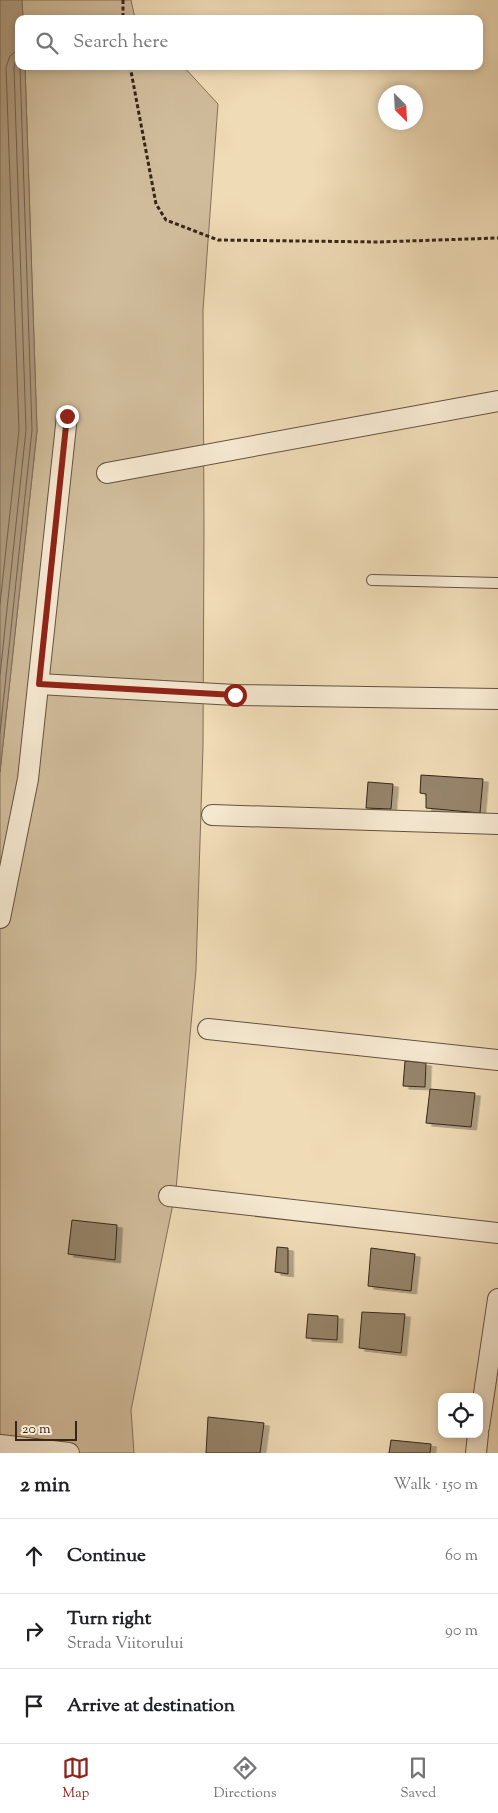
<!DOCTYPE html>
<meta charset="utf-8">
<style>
:root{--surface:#fff;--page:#f2f2f2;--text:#202124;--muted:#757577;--line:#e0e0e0;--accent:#8f2418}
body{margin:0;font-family:"Sorts Mill Goudy",serif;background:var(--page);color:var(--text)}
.controls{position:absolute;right:15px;bottom:15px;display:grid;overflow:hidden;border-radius:10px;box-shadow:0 2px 8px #0003}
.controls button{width:45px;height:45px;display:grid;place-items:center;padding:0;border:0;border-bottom:1px solid var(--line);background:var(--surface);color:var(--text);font:25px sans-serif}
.compass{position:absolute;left:378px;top:85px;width:45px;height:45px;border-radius:50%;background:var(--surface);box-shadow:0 2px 8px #0003;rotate:156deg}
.scale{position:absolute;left:15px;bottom:12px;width:62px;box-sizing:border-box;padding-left:5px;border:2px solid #362519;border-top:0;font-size:14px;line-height:18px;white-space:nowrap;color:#362519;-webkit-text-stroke:4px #f5e8d0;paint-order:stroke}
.stop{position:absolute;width:15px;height:15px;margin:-11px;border:4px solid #8f2418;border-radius:50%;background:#fff}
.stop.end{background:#8f2418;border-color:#fff;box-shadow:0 1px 5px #0008}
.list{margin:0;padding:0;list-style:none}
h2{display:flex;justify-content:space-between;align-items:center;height:65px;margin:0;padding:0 20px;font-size:21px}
h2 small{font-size:16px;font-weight:400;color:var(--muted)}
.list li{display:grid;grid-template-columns:32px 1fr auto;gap:15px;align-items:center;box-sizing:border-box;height:75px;padding:0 20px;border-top:1px solid var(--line)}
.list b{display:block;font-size:19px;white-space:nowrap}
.list p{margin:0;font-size:16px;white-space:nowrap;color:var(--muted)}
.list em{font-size:16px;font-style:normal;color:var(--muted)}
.icon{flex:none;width:28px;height:28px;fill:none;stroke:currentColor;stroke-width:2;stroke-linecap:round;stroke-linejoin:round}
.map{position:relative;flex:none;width:498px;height:1453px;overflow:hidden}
.search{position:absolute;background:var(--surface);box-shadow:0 2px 8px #0003;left:15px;right:15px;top:15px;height:55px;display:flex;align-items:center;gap:12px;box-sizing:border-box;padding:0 18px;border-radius:10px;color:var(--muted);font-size:19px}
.sheet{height:290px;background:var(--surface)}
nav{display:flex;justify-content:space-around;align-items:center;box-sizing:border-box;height:70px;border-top:1px solid var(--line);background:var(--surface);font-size:14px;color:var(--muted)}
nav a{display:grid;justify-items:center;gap:2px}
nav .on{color:var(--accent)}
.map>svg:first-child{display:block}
</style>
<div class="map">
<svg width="498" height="1453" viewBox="0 0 498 1453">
<defs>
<filter id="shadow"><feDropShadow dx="5.5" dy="3" stdDeviation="0" flood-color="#0004"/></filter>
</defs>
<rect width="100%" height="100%" fill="#efdbb6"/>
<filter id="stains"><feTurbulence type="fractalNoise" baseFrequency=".004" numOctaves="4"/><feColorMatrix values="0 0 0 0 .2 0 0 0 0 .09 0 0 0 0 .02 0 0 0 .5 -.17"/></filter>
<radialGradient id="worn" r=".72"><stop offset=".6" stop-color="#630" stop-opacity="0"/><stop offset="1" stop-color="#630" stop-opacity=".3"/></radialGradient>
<!-- green -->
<g fill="#d0bc9b" stroke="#83705a">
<path d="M22,0H131L134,14L138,19H23Z"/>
<path d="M25,66H183L218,104L203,310L204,526L203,746L196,970L176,1189L131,1410L134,1453H0V772L37,431Z"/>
</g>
<!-- water -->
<path fill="#b09d81" stroke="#7f6d57" d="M0,0H22L23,19H19V66H25L37,431L0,772Z"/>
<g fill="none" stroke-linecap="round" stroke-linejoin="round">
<!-- shore -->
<g stroke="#73614d" stroke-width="1">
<path d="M0,604L19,430L6,67L10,56L19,49"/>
<path d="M0,675L26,430L14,68L15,62L19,57"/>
<path d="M0,733L32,430L20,66"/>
</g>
</g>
<!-- building -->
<g fill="#96846b" stroke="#362519" filter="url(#shadow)">
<path d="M421,775L483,779L480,813L426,808V794L420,793Z"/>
<path d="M368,782L393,784L391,809L366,808Z"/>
<path d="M405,1061L426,1063L425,1087L403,1086Z"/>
<path d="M430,1089L475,1093L471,1127L426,1123Z"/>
<path d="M72,1220L117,1225L115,1260L68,1254Z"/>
<path d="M277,1247L288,1248V1274L275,1272Z"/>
<path d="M371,1248L415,1254L411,1291L368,1286Z"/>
<path d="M362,1312L405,1314L401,1353L359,1348Z"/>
<path d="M308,1314L338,1316L337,1340L306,1338Z"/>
<path d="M208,1417L264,1423L260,1453H206Z"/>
<path d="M391,1440L431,1444L430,1453H389Z"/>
</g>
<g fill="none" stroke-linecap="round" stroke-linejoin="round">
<defs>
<path id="service" d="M372,580L498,583"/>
<g id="minor">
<path d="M107,473L498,401"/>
<path d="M39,684L235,695L498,699"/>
<path d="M212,815L498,824"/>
<path d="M0,918L28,779L67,416"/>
<path d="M208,1029L498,1060"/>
<path d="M169,1196L498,1233"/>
<path d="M479,1427L498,1299"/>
<path d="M0,1445L69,1453"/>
<path d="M476,1453L478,1434"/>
</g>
</defs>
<!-- service casing -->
<use href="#service" stroke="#645240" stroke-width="12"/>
<!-- minor casing -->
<use href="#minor" stroke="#645240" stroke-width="22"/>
<!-- path -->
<g stroke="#362519" stroke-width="3" stroke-dasharray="4 2.5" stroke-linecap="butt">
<path d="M123,0V19"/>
<path d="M130,66L156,204L166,220L218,240L378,242L498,238"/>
</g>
<!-- service -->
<use href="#service" stroke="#f5e8d0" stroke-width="10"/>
<!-- minor -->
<use href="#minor" stroke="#f5e8d0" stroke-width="20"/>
</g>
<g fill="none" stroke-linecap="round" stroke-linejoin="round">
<!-- route -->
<path stroke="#8f2418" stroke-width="6" d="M67,416L39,684L235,695"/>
</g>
<rect width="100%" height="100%" filter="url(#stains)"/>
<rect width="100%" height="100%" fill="url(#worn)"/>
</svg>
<div class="controls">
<button><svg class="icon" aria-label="locate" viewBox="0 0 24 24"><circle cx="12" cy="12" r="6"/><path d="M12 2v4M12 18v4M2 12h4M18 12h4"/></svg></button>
</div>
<svg class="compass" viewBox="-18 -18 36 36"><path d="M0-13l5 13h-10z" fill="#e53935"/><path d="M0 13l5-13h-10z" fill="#757577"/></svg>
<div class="scale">20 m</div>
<div class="stop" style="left:235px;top:695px"></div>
<div class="stop end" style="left:67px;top:416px"></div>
<div class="search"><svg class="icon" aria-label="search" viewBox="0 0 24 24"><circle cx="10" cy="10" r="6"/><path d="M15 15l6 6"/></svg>Search here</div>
</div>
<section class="sheet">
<h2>2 min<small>Walk · 150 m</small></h2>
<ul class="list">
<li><svg class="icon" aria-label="ahead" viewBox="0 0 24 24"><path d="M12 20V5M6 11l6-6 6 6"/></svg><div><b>Continue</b></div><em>60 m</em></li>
<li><svg class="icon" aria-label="right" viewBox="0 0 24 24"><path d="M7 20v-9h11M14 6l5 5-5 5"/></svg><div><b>Turn right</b><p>Strada Viitorului</p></div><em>90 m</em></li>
<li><svg class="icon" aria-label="arrive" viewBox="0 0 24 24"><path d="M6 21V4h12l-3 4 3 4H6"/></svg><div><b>Arrive at destination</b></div></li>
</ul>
</section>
<nav>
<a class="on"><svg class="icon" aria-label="map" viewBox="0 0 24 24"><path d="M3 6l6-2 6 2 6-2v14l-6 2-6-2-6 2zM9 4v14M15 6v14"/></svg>Map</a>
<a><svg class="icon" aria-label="directions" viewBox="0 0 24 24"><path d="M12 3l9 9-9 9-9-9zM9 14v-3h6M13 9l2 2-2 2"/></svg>Directions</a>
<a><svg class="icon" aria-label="saved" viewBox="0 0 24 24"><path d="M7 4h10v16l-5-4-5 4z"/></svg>Saved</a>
</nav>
